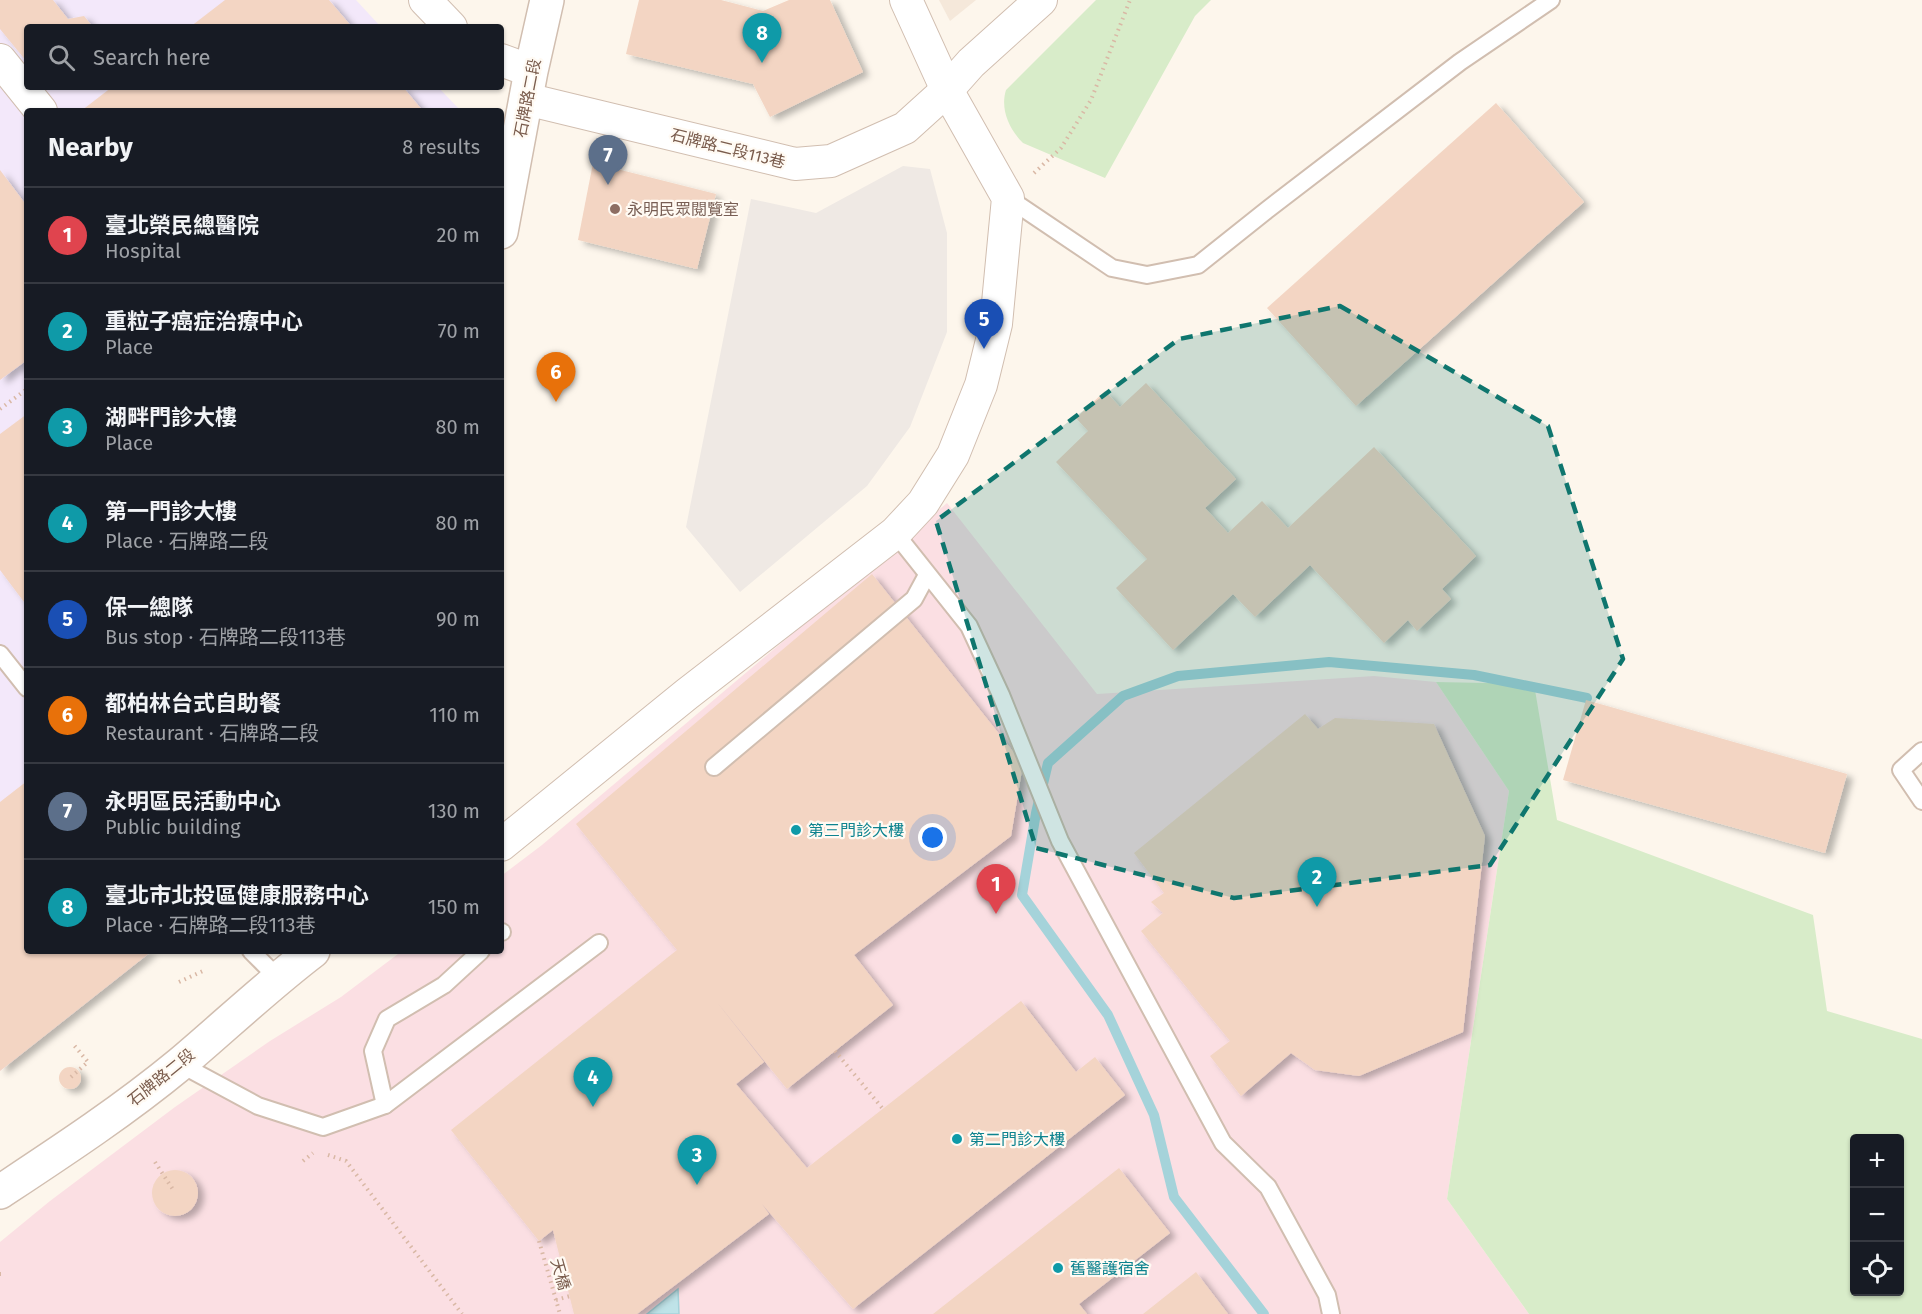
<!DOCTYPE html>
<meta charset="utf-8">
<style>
:root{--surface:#171b24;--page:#242831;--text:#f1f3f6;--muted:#9ea1a6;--line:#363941;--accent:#e76f51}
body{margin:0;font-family:"Fira Sans","Noto Sans TC",sans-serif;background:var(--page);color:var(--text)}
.controls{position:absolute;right:18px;bottom:18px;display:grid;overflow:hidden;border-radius:6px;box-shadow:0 2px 4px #0004}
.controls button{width:54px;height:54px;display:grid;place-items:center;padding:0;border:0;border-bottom:2px solid var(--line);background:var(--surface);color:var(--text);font:30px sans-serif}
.you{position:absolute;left:933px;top:838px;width:21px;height:21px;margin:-15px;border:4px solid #fff;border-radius:50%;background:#1a73e8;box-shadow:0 0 0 9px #1a73e833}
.badge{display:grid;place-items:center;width:39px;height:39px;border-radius:50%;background:var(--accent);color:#fff;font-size:20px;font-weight:700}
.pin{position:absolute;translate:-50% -50px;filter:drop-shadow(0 2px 3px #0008)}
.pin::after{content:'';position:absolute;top:32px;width:21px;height:18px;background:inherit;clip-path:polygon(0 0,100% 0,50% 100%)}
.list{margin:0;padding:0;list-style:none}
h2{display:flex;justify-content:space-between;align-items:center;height:78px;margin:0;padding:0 24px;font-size:26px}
h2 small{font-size:20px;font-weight:400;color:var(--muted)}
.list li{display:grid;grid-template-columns:39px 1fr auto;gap:18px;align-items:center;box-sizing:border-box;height:96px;padding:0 24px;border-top:2px solid var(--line)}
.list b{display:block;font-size:22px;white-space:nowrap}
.list p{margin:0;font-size:20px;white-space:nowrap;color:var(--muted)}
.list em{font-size:20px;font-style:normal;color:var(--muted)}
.icon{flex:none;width:33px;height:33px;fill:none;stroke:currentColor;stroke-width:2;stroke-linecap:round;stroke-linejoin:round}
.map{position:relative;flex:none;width:1922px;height:1314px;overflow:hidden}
.search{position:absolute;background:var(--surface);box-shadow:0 2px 4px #0004;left:24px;top:24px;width:480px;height:66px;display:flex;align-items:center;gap:15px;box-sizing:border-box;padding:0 21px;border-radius:6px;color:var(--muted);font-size:22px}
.panel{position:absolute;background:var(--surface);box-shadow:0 2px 4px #0004;left:24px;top:108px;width:480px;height:846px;border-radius:6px}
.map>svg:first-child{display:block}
</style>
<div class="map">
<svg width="1922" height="1314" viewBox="0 0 1922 1314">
<defs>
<filter id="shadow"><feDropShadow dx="6" dy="4" stdDeviation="3" flood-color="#0004"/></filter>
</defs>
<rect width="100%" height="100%" fill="#fdf6ec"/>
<!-- residential -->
<path fill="#f5e8da" d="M939,0H976L950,21Z"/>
<!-- industrial -->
<path fill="#efe9e4" d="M903,166L930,169L947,233V332L910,427L867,486L740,592L686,527L751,199L816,213Z"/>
<!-- education -->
<path fill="#f3e8fa" d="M0,0H356L381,27H27V87H438L460,110L459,111H27V951H152L0,1071Z"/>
<!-- medical -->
<path fill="#fbdfe3" d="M947,503L1097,694L1374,676L1436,682L1509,791L1447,1199L1529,1314H0V1242L50,1201L175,1107L270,1041L341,997L402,951H501V876L542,845Z"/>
<!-- green -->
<g fill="#d8ecc9" fill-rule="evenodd">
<path d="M1096,0H1211L1195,16L1105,178L1023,143C1009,129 1000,109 1006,90Z"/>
<path d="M1436,682L1534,684L1557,820L1813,915L1827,1011L1922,1039V1314H1529L1447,1199L1509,791ZM1854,1138H1900V1292H1854Z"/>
</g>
<!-- water -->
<path fill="#bfe3e8" stroke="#a5d3da" stroke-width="1.5" d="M678,1289L679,1314H647Z"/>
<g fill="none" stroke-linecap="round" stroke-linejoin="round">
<!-- stream -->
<path stroke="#a5d3da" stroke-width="10" d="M1264,1314L1174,1197L1154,1115L1108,1015L1022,895L1036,813L1048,763L1123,696L1178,676L1329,662L1474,675L1587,698"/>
</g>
<!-- building -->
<g fill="#f3d5c3" filter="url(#shadow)">
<path d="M0,0H53L68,19L84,16L93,27H27V62L0,29Z"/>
<path d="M225,0H329L352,27H190Z"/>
<path d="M639,0H721L763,11L789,0H830L863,72L770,117L753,84L626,54Z"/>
<path d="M112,87H403L423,111H81Z"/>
<path d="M1496,103L1584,202L1356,406L1267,308Z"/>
<path d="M593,163L716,194L697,269L578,240Z"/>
<path d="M0,170L27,206V360L0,380Z"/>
<path d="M1146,383L1236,479L1205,508L1228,533L1262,501L1288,528L1374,447L1476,556L1442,589L1451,599L1417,631L1408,620L1384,643L1310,565L1255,617L1233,594L1173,650L1116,588L1147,559L1056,462L1088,431L1076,418L1105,391L1120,407Z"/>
<path d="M27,414V606L0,570V434Z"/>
<path d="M872,574L1023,764L1011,836L854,955L893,1005L787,1089L716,1001L764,1062L736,1084L807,1168L1021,1001L1076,1072L1095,1057L1125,1095L853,1309L762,1204L769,1214L637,1314H574L553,1230L539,1241L451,1130L677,950L576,824Z"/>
<path d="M1586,700L1847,774L1825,853L1563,780Z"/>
<path d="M1305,714L1318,729L1335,718L1434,724L1485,836L1463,1032L1359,1076L1315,1070L1291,1053L1241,1096L1210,1056L1230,1041L1141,931L1163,913L1151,902L1164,893L1134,853Z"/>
<path d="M27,781V951H152L0,1071V802Z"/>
<circle cx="70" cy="1078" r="11"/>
<path d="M1119,1168L1170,1233L1079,1304L1087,1314H933Z"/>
<circle cx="175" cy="1193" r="23"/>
<path d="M1196,1272L1228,1314H1143Z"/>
</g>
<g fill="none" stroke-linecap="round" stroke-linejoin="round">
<defs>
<g id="service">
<path d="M1008,198L1112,268L1147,275L1198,265L1267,210L1460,62L1551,0"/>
<path d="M895,533L969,626L1001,695L1060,841L1223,1143L1268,1187L1327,1295L1331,1314"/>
<path d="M0,654L27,688"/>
<path d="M1922,751L1901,770L1922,801"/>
<path d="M714,767L914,599L927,575"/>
<path d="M501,932H502"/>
<path d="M251,951L278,978"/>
<path d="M180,1064L258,1106L323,1127L385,1105L599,943"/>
<path d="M385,1105L373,1051L387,1019L444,985L481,951"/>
</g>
<g id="minor">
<path d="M425,0L451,27"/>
<path d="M0,60L41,111"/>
<path d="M501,60L531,71"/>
<path d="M526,99L795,164L831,161L905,128L947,90L971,63L1041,0"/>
<path d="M501,845L687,694L895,533L923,503L953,455L981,385L996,324L1008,198L947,90L906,0"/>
</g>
<g id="tertiary">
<path d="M501,232L531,71L547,0"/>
<path d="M0,1192C62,1151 123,1111 180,1064C225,1026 267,986 313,951"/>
</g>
</defs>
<!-- service casing -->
<use href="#service" stroke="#d1beb0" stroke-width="20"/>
<!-- minor casing -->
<use href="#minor" stroke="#d1beb0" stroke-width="34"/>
<!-- tertiary casing -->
<use href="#tertiary" stroke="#d1beb0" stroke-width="36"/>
<!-- path -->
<g stroke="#d9b8a5" stroke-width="4" stroke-dasharray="1.5 4.5" stroke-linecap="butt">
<path d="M1034,173L1061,148L1091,100L1130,0"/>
<path d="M0,409L27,389"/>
<path d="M179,982L205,970"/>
<path d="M835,1051L883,1109"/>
<path d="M71,1077L88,1062L73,1044"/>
<path d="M328,1155L346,1161L462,1314"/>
<path d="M303,1161L313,1153"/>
<path d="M155,1162L174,1191"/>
<path d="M539,1241L560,1314"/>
<path d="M0,1274H1"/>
<path d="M556,1300L570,1296"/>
</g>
<!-- service -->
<use href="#service" stroke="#fff" stroke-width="16"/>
<!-- minor -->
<use href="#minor" stroke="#fff" stroke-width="32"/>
<!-- tertiary -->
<use href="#tertiary" stroke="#fff" stroke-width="33"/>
</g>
<!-- marked area -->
<path fill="#0f766e" fill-opacity="0.2" stroke="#0f766e" stroke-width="4.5" stroke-dasharray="12 8" stroke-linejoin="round" d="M1340,306L1548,426L1623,659L1490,865L1234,898L1036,848L936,521L1179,339Z"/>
<!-- markers -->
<circle fill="#8d6e63" stroke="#fffaf3" stroke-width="2" cx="615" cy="209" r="6"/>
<g fill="#0f9aa8" stroke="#fffaf3" stroke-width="2">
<circle cx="796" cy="830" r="6"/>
<circle cx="957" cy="1139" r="6"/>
<circle cx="1058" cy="1268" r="6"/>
</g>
<g text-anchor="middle" stroke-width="4.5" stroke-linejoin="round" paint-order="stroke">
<!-- street labels -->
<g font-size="16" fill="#7a5c4d" stroke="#fffaf3">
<text transform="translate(527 98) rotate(-79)" y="6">石牌路二段</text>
<text transform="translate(728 148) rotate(14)" y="6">石牌路二段113巷</text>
<text transform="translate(161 1077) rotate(-39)" y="6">石牌路二段</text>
<text transform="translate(561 1274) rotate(74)" y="6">天橋</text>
</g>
<!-- education labels -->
<g font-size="16" fill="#785e54" stroke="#fffaf3" text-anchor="start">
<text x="627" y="215">永明民眾閱覽室</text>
</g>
<!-- culture labels -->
<g font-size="16" fill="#0d838f" stroke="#fffaf3" text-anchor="start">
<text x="808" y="836">第三門診大樓</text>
<text x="969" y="1145">第二門診大樓</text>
<text x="1070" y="1274">舊醫護宿舍</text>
</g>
</g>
</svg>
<div class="controls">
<button>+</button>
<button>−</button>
<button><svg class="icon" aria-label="locate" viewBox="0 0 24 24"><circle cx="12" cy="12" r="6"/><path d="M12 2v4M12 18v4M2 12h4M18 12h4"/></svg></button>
</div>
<div class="you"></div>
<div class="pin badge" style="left:996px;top:914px;background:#e0444e">1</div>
<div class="pin badge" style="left:1317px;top:907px;background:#0f9aa8">2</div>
<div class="pin badge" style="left:697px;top:1185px;background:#0f9aa8">3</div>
<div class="pin badge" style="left:593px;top:1107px;background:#0f9aa8">4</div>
<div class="pin badge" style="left:984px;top:349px;background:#1a4fb4">5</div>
<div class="pin badge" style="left:556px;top:402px;background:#e8710a">6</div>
<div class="pin badge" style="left:608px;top:185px;background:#5c6f8a">7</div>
<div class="pin badge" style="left:762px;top:63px;background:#0f9aa8">8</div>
<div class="search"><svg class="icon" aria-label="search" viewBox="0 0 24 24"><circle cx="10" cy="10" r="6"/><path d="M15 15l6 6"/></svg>Search here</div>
<section class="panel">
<h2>Nearby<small>8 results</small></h2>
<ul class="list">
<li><span class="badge" style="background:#e0444e">1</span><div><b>臺北榮民總醫院</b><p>Hospital</p></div><em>20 m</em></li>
<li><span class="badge" style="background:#0f9aa8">2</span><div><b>重粒子癌症治療中心</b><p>Place</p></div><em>70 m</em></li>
<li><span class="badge" style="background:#0f9aa8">3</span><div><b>湖畔門診大樓</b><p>Place</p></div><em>80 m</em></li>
<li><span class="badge" style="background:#0f9aa8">4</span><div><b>第一門診大樓</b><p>Place · 石牌路二段</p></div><em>80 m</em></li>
<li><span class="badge" style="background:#1a4fb4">5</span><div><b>保一總隊</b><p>Bus stop · 石牌路二段113巷</p></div><em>90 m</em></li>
<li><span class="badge" style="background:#e8710a">6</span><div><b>都柏林台式自助餐</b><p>Restaurant · 石牌路二段</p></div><em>110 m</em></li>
<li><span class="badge" style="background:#5c6f8a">7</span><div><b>永明區民活動中心</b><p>Public building</p></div><em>130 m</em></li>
<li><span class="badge" style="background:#0f9aa8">8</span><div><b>臺北市北投區健康服務中心</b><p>Place · 石牌路二段113巷</p></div><em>150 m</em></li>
</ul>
</section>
</div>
